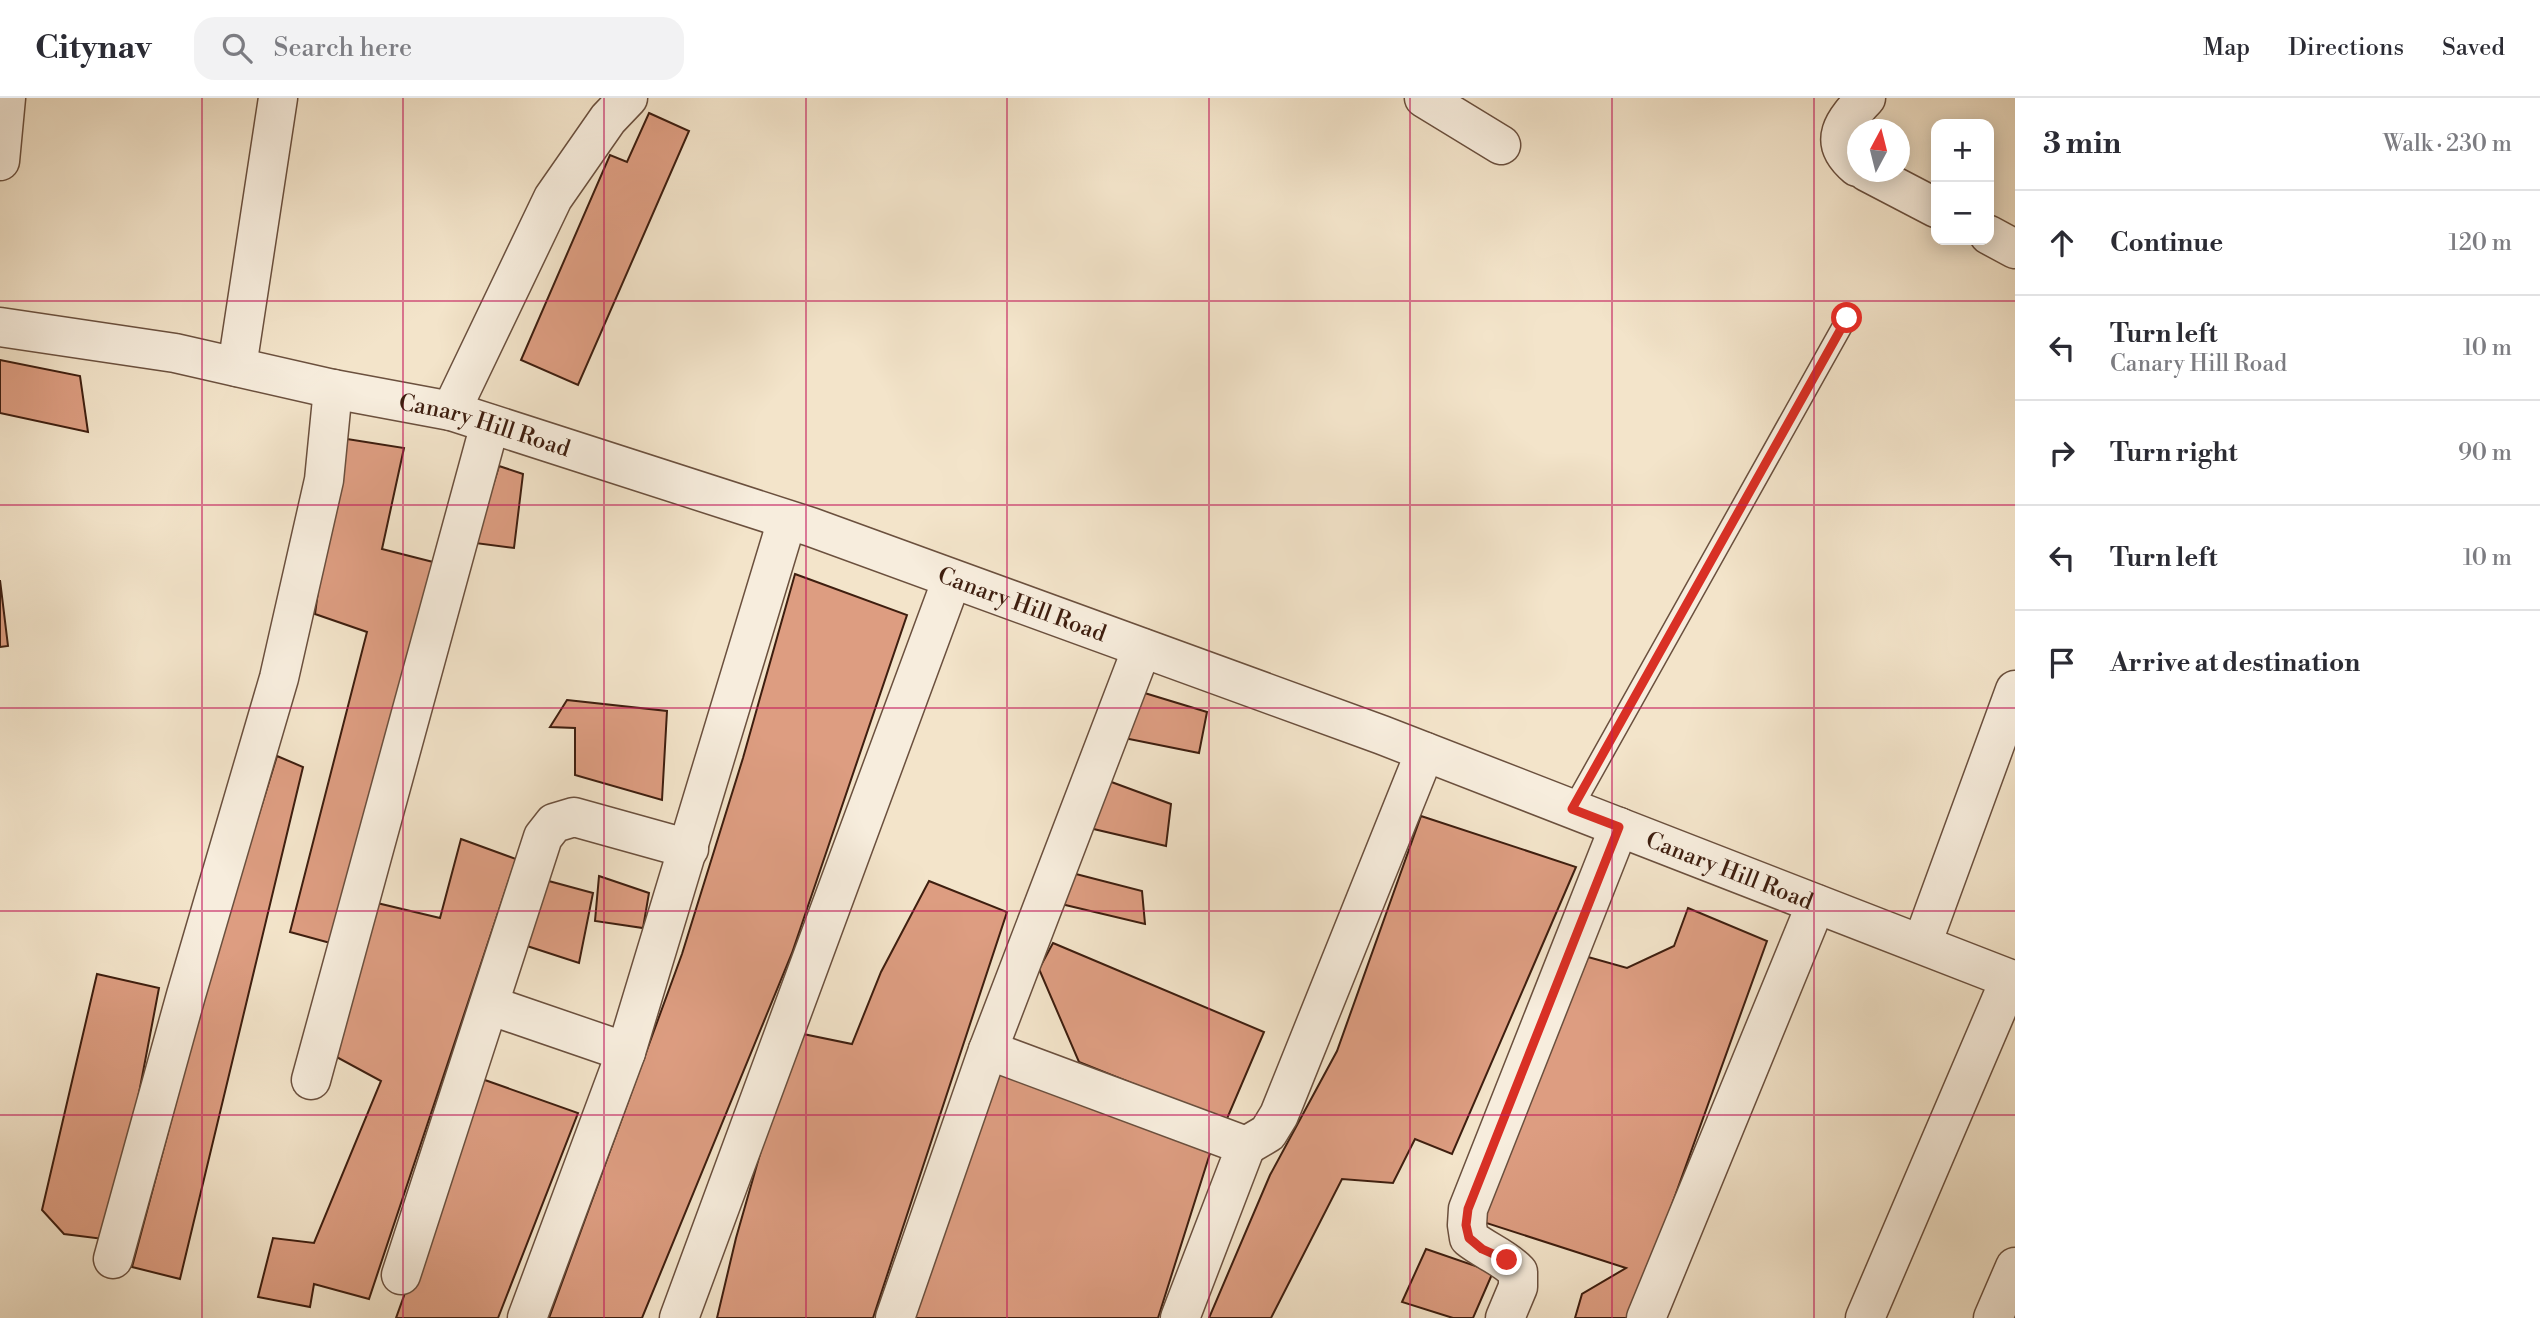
<!DOCTYPE html>
<meta charset="utf-8">
<style>
:root{--surface:#fff;--page:#f2f2f3;--text:#2b2b33;--muted:#7c7c81;--line:#e1e1e2}
body{margin:0;font-family:"Libre Bodoni",serif;background:var(--page);color:var(--text)}
.controls{position:absolute;right:21px;top:21px;display:grid;overflow:hidden;border-radius:14px;box-shadow:0 4px 18px #0003}
.controls button{width:63px;height:63px;display:grid;place-items:center;padding:0;border:0;border-bottom:2px solid var(--line);background:var(--surface);color:var(--text);font:35px sans-serif}
.compass{position:absolute;left:1847px;top:21px;width:63px;height:63px;border-radius:50%;background:var(--surface);box-shadow:0 4px 18px #0003;rotate:7deg}
.stop{position:absolute;width:21px;height:21px;margin:-16px;border:5px solid #d93025;border-radius:50%;background:#fff}
.stop.end{background:#d93025;border-color:#fff;box-shadow:0 2px 7px #0008}
.list{margin:0;padding:0;list-style:none}
h2{display:flex;justify-content:space-between;align-items:center;height:91px;margin:0;padding:0 28px;font-size:30px}
h2 small{font-size:23px;font-weight:400;color:var(--muted)}
.list li{display:grid;grid-template-columns:46px 1fr auto;gap:21px;align-items:center;box-sizing:border-box;height:105px;padding:0 28px;border-top:2px solid var(--line)}
.list b{display:block;font-size:26px;white-space:nowrap}
.list p{margin:0;font-size:23px;white-space:nowrap;color:var(--muted)}
.list em{font-size:23px;font-style:normal;color:var(--muted)}
.icon{flex:none;width:38px;height:38px;fill:none;stroke:currentColor;stroke-width:2;stroke-linecap:round;stroke-linejoin:round}
.map{position:relative;flex:none;width:2015px;height:1220px;overflow:hidden}
header{display:flex;align-items:center;gap:42px;box-sizing:border-box;height:98px;padding:0 35px;background:var(--surface);border-bottom:2px solid var(--line)}
header strong{font-size:33px}
nav{display:flex;gap:38px;margin-inline-start:auto;font-size:24px}
.search{width:490px;height:63px;background:var(--page);display:flex;align-items:center;gap:18px;box-sizing:border-box;padding:0 24px;border-radius:21px;color:var(--muted);font-size:26px}
main{display:flex}
aside{flex:1;background:var(--surface)}
.map>svg:first-child{display:block}
</style>
<header>
<strong>Citynav</strong>
<div class="search"><svg class="icon" aria-label="search" viewBox="0 0 24 24"><circle cx="10" cy="10" r="6"/><path d="M15 15l6 6"/></svg>Search here</div>
<nav><a>Map</a><a>Directions</a><a>Saved</a></nav>
</header>
<main>
<div class="map">
<svg width="2015" height="1220" viewBox="0 0 2015 1220">
<rect width="100%" height="100%" fill="#f3e4ca"/>
<filter id="stains"><feTurbulence type="fractalNoise" baseFrequency=".00286" numOctaves="4"/><feColorMatrix values="0 0 0 0 .2 0 0 0 0 .09 0 0 0 0 .02 0 0 0 .5 -.17"/></filter>
<radialGradient id="worn" r=".72"><stop offset=".6" stop-color="#630" stop-opacity="0"/><stop offset="1" stop-color="#630" stop-opacity=".3"/></radialGradient>
<!-- building -->
<g fill="#dd9d81" stroke="#3e1e0f" stroke-width="2">
<path d="M649,15L689,33L578,287L521,262L610,57L627,64Z"/>
<path d="M0,262L80,278L88,334L0,315Z"/>
<path d="M347,341L404,350L382,451L441,466L334,846L290,834L367,534L315,516L328,416Z"/>
<path d="M499,368L523,376L514,450L475,445Z"/>
<path d="M795,476L907,517L792,855L642,1220H549L682,856L743,660Z"/>
<path d="M0,482L8,548L0,549Z"/>
<path d="M1138,593L1207,614L1199,655L1124,640Z"/>
<path d="M567,602L667,613L662,702L575,677V630L550,629Z"/>
<path d="M277,658L303,669L180,1181L132,1169L215,858Z"/>
<path d="M1106,682L1171,706L1166,748L1085,729Z"/>
<path d="M1421,718L1576,769L1452,1056L1415,1041L1393,1085L1342,1081L1271,1220H1209L1270,1077L1337,953Z"/>
<path d="M461,741L516,761L369,1201L314,1186L310,1209L258,1199L273,1140L314,1145L381,983L331,956L377,805L440,820Z"/>
<path d="M1072,775L1142,793L1145,826L1057,805Z"/>
<path d="M599,778L649,795L643,830L595,823Z"/>
<path d="M545,782L593,795L579,865L524,847Z"/>
<path d="M929,783L1007,814L873,1220H717L736,1140L764,1042L803,936L852,946L881,874Z"/>
<path d="M1688,810L1767,843L1631,1220H1575L1582,1196L1626,1170L1480,1123L1588,859L1627,870L1674,848Z"/>
<path d="M1053,845L1264,934L1226,1023L1079,964L1039,871Z"/>
<path d="M97,876L159,890L111,1142L64,1136L42,1112Z"/>
<path d="M999,971L1212,1049L1158,1220H909Z"/>
<path d="M482,981L578,1015L498,1220H396Z"/>
<path d="M1426,1151L1493,1174L1473,1220H1453L1402,1204Z"/>
</g>
<g fill="none" stroke-linecap="round" stroke-linejoin="round">
<defs>
<path id="lane" d="M1572,711L1847,220"/>
<g id="street">
<path d="M1424,0L1501,47"/>
<path d="M0,63L6,0"/>
<path d="M1857,69C1826,43 1844,23 1866,0"/>
<path d="M1867,74L1936,110"/>
<path d="M1989,137L2015,151"/>
<path id="s1" d="M0,229L175,255L333,291L451,313L811,429L1382,637L2015,883"/>
<path d="M237,269L278,0"/>
<path d="M451,313L553,100L608,21L628,0"/>
<path d="M1922,846L2015,592"/>
<path d="M489,907L626,954"/>
<path d="M988,952L1246,1048L1180,1220"/>
<path d="M311,982L490,326"/>
<path d="M1246,1048L1268,1035L1279,1017L1425,654"/>
<path d="M113,1161L186,897L279,580L324,382L333,291"/>
<path d="M401,1177L543,739L554,725L574,719L689,751"/>
<path d="M527,1220L626,954L787,422"/>
<path d="M679,1220L952,481"/>
<path d="M895,1220L988,952L1142,550"/>
<path d="M1505,1220L1518,1189V1174C1504,1159 1485,1153 1469,1140L1467,1127L1468,1111L1619,729"/>
<path d="M1646,1220L1816,806"/>
<path d="M1865,1220L2010,881"/>
<path d="M1993,1220L2015,1169"/>
</g>
</defs>
<!-- lane casing -->
<use href="#lane" stroke="#6b503e" stroke-width="22"/>
<!-- street casing -->
<use href="#street" stroke="#6b503e" stroke-width="41"/>
<!-- lane -->
<use href="#lane" stroke="#f7eddd" stroke-width="19"/>
<!-- street -->
<use href="#street" stroke="#f7eddd" stroke-width="38"/>
</g>
<g fill="none" stroke-linecap="round" stroke-linejoin="round">
<!-- route -->
<path stroke="#d93025" stroke-width="9" d="M1507,1162L1482,1151L1469,1140L1466,1127L1468,1111L1619,729L1572,711L1847,220"/>
</g>
<!-- grid -->
<path fill="none" stroke="#c2185b" stroke-width="2" stroke-opacity="0.55" d="M202,0V1220M403,0V1220M604,0V1220M806,0V1220M1007,0V1220M1209,0V1220M1410,0V1220M1612,0V1220M1814,0V1220M0,203H2015M0,407H2015M0,610H2015M0,813H2015M0,1017H2015"/>
<g text-anchor="middle" stroke-width="7" stroke-linejoin="round" paint-order="stroke">
<!-- street labels -->
<g font-size="23" fill="#3e1e0f" stroke="#f7eddd">
<text dy="8" stroke="none"><textPath href="#s1" startOffset="495">Canary Hill Road</textPath></text>
<text dy="8" stroke="none"><textPath href="#s1" startOffset="1062">Canary Hill Road</textPath></text>
<text dy="8" stroke="none"><textPath href="#s1" startOffset="1818">Canary Hill Road</textPath></text>
</g>
</g>
<rect width="100%" height="100%" filter="url(#stains)"/>
<rect width="100%" height="100%" fill="url(#worn)"/>
</svg>
<div class="controls">
<button>+</button>
<button>−</button>
</div>
<svg class="compass" viewBox="-18 -18 36 36"><path d="M0-13l5 13h-10z" fill="#e53935"/><path d="M0 13l5-13h-10z" fill="#7c7c81"/></svg>
<div class="stop" style="left:1847px;top:220px"></div>
<div class="stop end" style="left:1507px;top:1162px"></div>
</div>
<aside>
<h2>3 min<small>Walk · 230 m</small></h2>
<ul class="list">
<li><svg class="icon" aria-label="ahead" viewBox="0 0 24 24"><path d="M12 20V5M6 11l6-6 6 6"/></svg><div><b>Continue</b></div><em>120 m</em></li>
<li><svg class="icon" aria-label="left" viewBox="0 0 24 24"><path d="M17 20v-9H6M10 6l-5 5 5 5"/></svg><div><b>Turn left</b><p>Canary Hill Road</p></div><em>10 m</em></li>
<li><svg class="icon" aria-label="right" viewBox="0 0 24 24"><path d="M7 20v-9h11M14 6l5 5-5 5"/></svg><div><b>Turn right</b></div><em>90 m</em></li>
<li><svg class="icon" aria-label="left" viewBox="0 0 24 24"><path d="M17 20v-9H6M10 6l-5 5 5 5"/></svg><div><b>Turn left</b></div><em>10 m</em></li>
<li><svg class="icon" aria-label="arrive" viewBox="0 0 24 24"><path d="M6 21V4h12l-3 4 3 4H6"/></svg><div><b>Arrive at destination</b></div></li>
</ul>
</aside>
</main>
